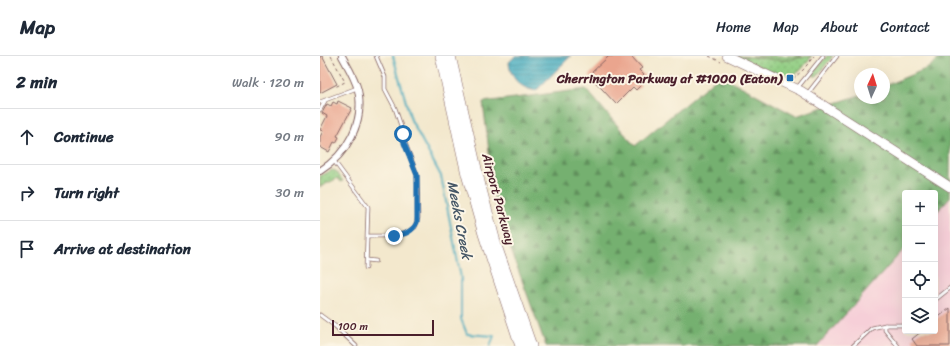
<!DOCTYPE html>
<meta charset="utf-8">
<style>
:root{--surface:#fff;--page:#f2f2f3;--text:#1f2937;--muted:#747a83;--line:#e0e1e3}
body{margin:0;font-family:Sriracha,sans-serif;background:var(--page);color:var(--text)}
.controls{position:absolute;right:12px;bottom:12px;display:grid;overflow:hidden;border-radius:4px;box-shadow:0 4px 16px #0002}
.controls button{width:36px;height:36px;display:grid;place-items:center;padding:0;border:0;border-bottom:1px solid var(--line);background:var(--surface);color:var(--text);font:20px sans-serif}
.compass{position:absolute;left:534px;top:12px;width:36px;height:36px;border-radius:50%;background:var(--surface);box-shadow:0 4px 16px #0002;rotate:4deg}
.scale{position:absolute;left:12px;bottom:10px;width:102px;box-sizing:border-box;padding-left:4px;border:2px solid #4a1f2b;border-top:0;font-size:11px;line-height:14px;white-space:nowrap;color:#4a1f2b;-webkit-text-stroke:3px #fcf5e5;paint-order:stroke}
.stop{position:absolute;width:12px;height:12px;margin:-9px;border:3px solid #1f6fb2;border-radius:50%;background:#fff}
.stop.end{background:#1f6fb2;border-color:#fff;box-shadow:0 1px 4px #0008}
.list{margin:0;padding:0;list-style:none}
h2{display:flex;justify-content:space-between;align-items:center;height:52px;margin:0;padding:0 16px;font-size:17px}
h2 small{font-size:13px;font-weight:400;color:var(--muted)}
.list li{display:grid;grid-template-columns:26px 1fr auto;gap:12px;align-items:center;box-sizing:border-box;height:56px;padding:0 16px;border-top:1px solid var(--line)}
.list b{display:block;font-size:15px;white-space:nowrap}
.list em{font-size:13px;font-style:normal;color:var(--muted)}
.icon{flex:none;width:22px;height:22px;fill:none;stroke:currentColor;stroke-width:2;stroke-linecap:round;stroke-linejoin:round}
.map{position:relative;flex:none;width:630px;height:290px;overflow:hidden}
header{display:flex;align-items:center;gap:24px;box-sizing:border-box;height:56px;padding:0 20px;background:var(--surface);border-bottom:1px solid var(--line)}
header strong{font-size:19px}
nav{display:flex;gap:22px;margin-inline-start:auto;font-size:14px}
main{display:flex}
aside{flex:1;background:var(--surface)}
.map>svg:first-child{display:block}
</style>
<header>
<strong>Map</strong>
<nav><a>Home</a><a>Map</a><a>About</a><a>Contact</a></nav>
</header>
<main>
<aside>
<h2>2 min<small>Walk · 120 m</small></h2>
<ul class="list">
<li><svg class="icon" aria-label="ahead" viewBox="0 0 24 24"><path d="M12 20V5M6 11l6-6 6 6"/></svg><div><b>Continue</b></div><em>90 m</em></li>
<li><svg class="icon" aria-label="right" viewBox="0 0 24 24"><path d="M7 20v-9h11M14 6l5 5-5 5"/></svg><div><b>Turn right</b></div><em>30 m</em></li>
<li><svg class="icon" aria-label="arrive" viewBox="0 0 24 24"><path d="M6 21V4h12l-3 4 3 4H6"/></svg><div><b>Arrive at destination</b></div></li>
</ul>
</aside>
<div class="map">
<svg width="630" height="290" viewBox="0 0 630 290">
<defs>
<pattern id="grass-dots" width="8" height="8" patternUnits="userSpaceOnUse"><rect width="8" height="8" fill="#90cd82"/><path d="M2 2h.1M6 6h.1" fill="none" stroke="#78a66b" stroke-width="1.8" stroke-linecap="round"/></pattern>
<pattern id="forest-firs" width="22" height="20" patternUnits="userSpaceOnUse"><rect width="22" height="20" fill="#74b070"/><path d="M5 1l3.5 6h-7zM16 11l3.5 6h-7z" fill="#618f5c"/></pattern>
<pattern id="garden-furrows" width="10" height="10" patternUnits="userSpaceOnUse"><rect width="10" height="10" fill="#90cd82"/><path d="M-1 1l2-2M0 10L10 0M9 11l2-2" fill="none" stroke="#78a66b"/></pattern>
<pattern id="water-rules" width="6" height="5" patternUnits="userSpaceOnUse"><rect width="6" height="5" fill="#3ea9be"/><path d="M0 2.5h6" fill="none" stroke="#36899b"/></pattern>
</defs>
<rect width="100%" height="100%" fill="#fcf5e5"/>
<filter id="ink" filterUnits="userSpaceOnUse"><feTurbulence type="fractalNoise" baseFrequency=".025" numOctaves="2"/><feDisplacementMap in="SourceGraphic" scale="8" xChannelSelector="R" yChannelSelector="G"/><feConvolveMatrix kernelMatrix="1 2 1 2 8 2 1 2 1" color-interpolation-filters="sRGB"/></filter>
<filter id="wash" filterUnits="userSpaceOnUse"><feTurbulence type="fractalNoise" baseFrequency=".012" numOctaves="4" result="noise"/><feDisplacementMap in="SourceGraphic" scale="16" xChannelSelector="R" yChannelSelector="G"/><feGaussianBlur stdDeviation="0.9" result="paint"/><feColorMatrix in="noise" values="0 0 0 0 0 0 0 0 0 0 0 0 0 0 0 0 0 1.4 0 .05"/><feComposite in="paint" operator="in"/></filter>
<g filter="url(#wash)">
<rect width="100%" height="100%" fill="#f3e8cd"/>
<!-- built -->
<path fill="#f6cfd8" d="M630,141V290H497L585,192V275H615V158Z"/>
<!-- grass -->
<g fill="url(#grass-dots)" stroke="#6d7656">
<path d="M416,0C432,0 448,4 464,4C474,4 482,0 492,0L481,14L469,23Z"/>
<path d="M507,0H513L497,20H494L493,17Z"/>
<path d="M12,114L16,115L23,125L21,126L18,122L0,131V120Z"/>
</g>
<!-- forest -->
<path fill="url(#forest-firs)" stroke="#5f684e" d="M622,0H630V141L615,158V137H585V192L497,290H226L176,153L163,46L266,33L315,90L400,19L476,60L540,39V42H564V30L608,12Z"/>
<!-- garden -->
<path fill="url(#garden-furrows)" stroke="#6d7656" d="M432,0H482C468,7 448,3 432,0Z"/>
<!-- water -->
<path fill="url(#water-rules)" stroke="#446474" d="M195,0H251L216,35C200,32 190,22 189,6Z"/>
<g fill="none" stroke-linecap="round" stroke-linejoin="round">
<!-- stream -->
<path stroke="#3ea9be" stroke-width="2" d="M73,0L91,64L121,120L141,222V263L147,278L174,280L170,290"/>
</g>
<g id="blocks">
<!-- building -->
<g fill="#eaa58e">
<path d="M0,0H2L17,28L0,37Z"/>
<path d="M289,0H311L322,12L319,14L325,20L319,26L321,29L316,34L313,31L296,48L269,19Z"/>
<path d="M18,45L32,52L17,80L19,81L16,87L14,86L9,96L0,91V81L3,75L0,74L7,60L2,57L7,48L11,50L13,46L17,48Z"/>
<path d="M630,252V290H597L592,283L602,275H615V264Z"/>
</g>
</g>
</g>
<g filter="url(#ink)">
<use href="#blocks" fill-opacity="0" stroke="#856564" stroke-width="1"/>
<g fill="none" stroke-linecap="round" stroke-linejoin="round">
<defs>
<g id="lane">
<path d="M478,31L503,0"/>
<path d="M488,37L517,0"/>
<path d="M0,46L37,32"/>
<path d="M0,54L5,45"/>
<path d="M14,105L48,151L46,212"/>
<path d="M48,180H74L86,177L95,171L98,162L97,119L84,84L80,67L75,52L65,33V21L56,0"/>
<path d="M47,204L56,205"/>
<path d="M615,244L630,232"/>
<path d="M0,259L15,270L36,290"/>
<path d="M533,290L552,272L565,269"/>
<path d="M578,290L565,274V269H585"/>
</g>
<path id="street" d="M0,115C27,98 45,66 38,34C35,22 28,11 22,0"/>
<path id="secondary" d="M407,0L481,35L630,131"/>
<g id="highway">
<path d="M121,0L147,118L164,178L201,290"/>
<path d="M130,0L160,130L176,190L211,290"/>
</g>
</defs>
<!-- lane casing -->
<use href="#lane" stroke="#856564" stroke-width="4.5"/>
<!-- street casing -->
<use href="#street" stroke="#856564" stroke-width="8"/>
<!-- secondary casing -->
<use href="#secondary" stroke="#856564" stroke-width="10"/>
<!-- highway casing -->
<use href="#highway" stroke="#856564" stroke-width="12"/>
<!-- path -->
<g stroke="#856564" stroke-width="1" stroke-dasharray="3 3" stroke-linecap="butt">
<path d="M11,0L25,26L15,31"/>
<path d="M389,0L401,6"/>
<path d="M473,23L483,14L494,0"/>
</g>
<!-- lane -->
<use href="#lane" stroke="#fff" stroke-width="3"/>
<!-- street -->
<use href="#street" stroke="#fff" stroke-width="6"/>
<!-- secondary -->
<use href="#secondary" stroke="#fff" stroke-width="9"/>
<!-- highway -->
<use href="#highway" stroke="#fff" stroke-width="11"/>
</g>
</g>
<g fill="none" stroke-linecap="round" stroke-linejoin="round" filter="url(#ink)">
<!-- route -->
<path stroke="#1f6fb2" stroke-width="5" d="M74,180C84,179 93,176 97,166V119L84,87L83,78"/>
</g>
<!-- markers -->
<rect fill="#1f6fb2" stroke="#fcf5e5" stroke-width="1.5" x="466" y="18" width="8" height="8" rx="2"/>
<g text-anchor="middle" stroke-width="4" stroke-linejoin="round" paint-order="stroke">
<!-- poi labels -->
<g font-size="13" font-weight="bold" fill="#4a1f2b" stroke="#fcf5e5" text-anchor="end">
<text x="462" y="27">Cherrington Parkway at #1000 (Eaton)</text>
</g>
<!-- street labels -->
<g font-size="13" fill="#4a1f2b" stroke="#fcf5e5">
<text transform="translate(179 143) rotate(75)" y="5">Airport Parkway</text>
</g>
<!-- water labels -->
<g font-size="14" font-style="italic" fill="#455666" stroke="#fcf5e5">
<text transform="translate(140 164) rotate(79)" y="5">Meeks Creek</text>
</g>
</g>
</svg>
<div class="controls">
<button>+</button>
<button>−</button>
<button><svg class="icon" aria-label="locate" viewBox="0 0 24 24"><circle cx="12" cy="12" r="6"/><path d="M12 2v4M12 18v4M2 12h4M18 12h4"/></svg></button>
<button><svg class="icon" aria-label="layers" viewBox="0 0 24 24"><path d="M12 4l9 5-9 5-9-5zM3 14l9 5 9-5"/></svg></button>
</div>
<svg class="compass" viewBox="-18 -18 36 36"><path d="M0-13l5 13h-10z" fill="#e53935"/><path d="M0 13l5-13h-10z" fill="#747a83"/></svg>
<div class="scale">100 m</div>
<div class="stop" style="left:83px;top:78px"></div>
<div class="stop end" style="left:74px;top:180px"></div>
</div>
</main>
